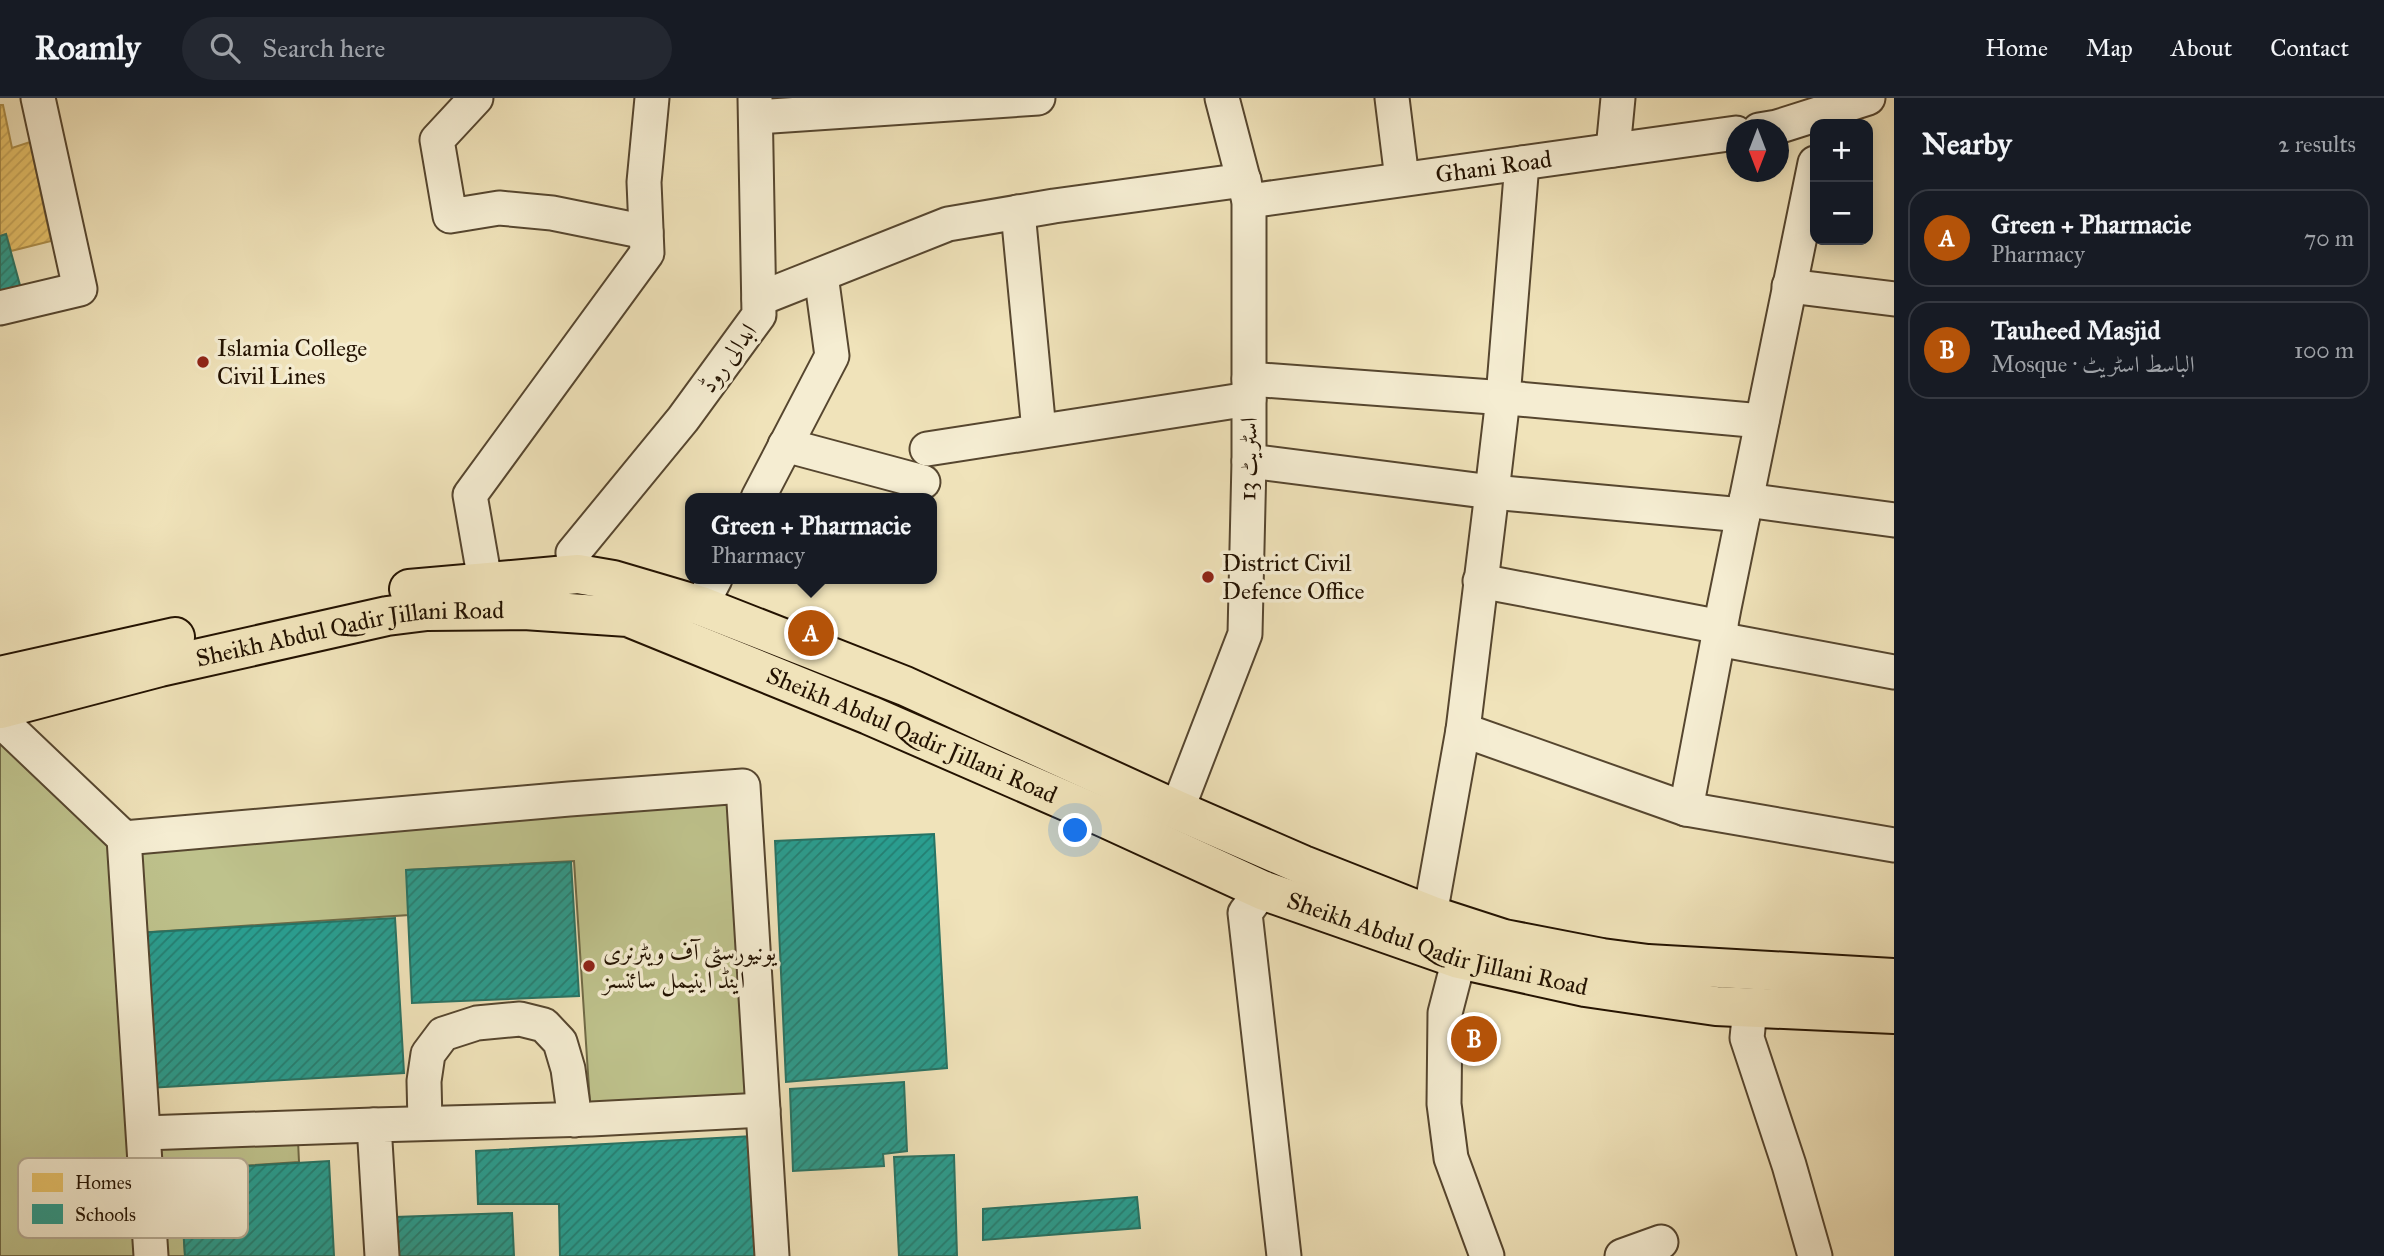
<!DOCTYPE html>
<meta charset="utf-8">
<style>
:root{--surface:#171b24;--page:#242831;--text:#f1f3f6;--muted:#9ea1a6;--line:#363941;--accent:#b45309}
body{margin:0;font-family:"IM FELL Great Primer",Amiri,serif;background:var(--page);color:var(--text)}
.controls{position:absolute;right:21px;top:21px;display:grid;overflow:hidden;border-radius:14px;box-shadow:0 4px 18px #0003}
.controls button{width:63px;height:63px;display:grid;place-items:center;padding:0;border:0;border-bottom:2px solid var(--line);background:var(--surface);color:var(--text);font:35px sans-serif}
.compass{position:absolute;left:1726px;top:21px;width:63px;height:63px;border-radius:50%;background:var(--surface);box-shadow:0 4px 18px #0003;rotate:180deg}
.you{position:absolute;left:1076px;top:733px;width:24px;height:24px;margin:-18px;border:5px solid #fff;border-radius:50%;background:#1a73e8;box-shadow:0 0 0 10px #1a73e833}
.badge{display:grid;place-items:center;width:46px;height:46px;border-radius:50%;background:var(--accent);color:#fff;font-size:23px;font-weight:700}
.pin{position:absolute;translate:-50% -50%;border:4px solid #fff;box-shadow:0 2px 7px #0006}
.popup{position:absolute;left:685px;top:395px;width:252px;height:91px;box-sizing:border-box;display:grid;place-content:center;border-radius:14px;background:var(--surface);filter:drop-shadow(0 2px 5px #0005);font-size:23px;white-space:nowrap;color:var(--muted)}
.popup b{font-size:26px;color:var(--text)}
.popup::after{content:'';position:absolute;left:50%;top:100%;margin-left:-14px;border:14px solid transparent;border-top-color:var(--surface)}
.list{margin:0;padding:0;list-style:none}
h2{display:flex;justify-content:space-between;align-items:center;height:91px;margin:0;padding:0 28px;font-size:30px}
h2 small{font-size:23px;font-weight:400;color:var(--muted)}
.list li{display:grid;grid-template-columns:46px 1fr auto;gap:21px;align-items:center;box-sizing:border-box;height:98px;margin:0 14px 14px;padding:0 14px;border:2px solid var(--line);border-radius:21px}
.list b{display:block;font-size:26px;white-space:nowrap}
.list p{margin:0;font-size:23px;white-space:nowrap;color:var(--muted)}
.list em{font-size:23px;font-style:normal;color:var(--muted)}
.icon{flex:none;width:38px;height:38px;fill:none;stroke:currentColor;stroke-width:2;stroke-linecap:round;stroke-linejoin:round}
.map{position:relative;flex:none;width:1894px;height:1158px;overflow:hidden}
header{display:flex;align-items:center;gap:42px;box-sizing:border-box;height:98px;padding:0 35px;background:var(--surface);border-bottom:2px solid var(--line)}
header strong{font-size:33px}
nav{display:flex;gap:38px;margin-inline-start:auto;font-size:24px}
.search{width:490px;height:63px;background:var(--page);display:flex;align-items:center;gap:18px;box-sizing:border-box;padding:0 24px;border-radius:38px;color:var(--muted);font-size:26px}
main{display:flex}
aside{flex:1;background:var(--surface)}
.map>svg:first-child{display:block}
</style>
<header>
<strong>Roamly</strong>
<div class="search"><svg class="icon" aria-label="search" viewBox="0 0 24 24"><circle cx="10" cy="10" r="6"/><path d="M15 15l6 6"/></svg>Search here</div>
<nav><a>Home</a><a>Map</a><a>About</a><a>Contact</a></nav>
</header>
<main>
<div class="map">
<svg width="1894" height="1158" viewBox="0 0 1894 1158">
<defs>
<pattern id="homes-hatch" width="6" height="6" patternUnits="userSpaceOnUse" patternTransform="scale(1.75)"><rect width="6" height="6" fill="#e9c46a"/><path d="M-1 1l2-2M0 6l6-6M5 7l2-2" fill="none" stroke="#c8a75a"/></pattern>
<pattern id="schools-hatch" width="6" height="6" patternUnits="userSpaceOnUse" patternTransform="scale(1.75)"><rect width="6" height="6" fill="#2a9d8f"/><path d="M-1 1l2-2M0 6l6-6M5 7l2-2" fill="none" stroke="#247f72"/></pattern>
</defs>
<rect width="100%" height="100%" fill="#f0e3ba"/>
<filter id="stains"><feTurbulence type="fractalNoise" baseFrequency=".00286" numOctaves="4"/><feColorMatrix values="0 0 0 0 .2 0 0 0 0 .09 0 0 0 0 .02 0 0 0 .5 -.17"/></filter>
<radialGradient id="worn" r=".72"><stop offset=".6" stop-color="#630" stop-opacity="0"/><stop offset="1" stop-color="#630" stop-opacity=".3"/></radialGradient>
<!-- green -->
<path fill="#bec28c" stroke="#706a46" stroke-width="2" d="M0,635L126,742L743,688L763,1012L591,1021L574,763L407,772L409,817L137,835L148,1027L297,1021L299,1064L180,1072L185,1158H0Z"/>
<!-- homes -->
<path fill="url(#homes-hatch)" stroke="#ae8f4a" stroke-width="2" d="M0,7H3L12,50L30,44L51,143L11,153L6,136L0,138Z"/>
<!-- schools -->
<g fill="url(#schools-hatch)" stroke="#287364" stroke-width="2">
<path d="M6,136L21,191L0,194V138Z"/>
<path d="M934,736L947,970L786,984L775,743Z"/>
<path d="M571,764L579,898L412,905L406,772Z"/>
<path d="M395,820L404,975L148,990L137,835Z"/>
<path d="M904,984L907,1053L883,1056L884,1068L793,1073L790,991Z"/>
<path d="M753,1038L759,1158H560L559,1106H478L476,1053Z"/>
<path d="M954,1057L957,1158H899L894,1059Z"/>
<path d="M329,1063L334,1158H185L179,1072Z"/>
<path d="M1137,1099L1140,1130L983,1142V1111Z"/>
<path d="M512,1115L514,1158H397L395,1119Z"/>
</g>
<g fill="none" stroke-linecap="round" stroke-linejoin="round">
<defs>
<g id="minor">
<path d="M476,0L437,42L450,118L499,110L552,115L646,134"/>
<path d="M1392,0L1402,81"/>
<path d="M756,19L1038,0"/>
<path d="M1759,32L1777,29L1868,0"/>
<path d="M1613,52L1618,0"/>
<path id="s1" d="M1249,103L1736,35"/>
<path d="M1018,114L1039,333"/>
<path d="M1789,188L1894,201"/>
<path d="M759,201L948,126L1054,108L1244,82"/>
<path d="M0,210L80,191L38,0"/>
<path d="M1249,281L1519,301L1762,323"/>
<path d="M785,347L923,384"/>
<path d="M927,351L1249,301"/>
<path d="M1249,363L1492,394L1743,417"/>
<path d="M758,400L832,258L821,177"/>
<path d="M1746,402L1894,422"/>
<path d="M578,476L573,455L683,321L759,217L755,0"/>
<path d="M485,483L470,397L647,155L644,84L652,0"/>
<path d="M1480,483L1721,529"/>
<path d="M701,508L715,481"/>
<path d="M1718,541L1894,574"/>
<path d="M0,622L124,740L569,701L743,688L772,1158"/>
<path d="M1463,632L1686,711L1894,747"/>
<path d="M1686,711L1724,510L1815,65"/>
<path d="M1177,712L1245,536L1249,363V103L1222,0"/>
<path d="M124,740L151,1158"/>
<path d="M1262,792L1245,815L1284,1158"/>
<path d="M1430,817L1463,632L1492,394L1503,300L1522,65"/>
<path d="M1459,861L1445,915L1444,1006L1451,1060L1487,1158"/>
<path d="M1750,910L1747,940L1789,1067L1815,1158"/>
<path d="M425,1025L424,983L428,956L443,936L477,925L520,921L544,927L560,944L568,971L575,1022"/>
<path d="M144,1035L374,1027"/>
<path d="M382,1158L374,1027L591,1021L763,1012"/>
<path d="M1622,1158L1661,1144"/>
</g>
<g id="major">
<path d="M409,491L578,476L613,482L701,508L905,588L1177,712L1303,767L1430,817L1504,841L1602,860L1648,866L1894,880"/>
<path d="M0,578L175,539"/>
<path id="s2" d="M0,611L160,569L387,518L427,513L524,512L628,519L869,617L1103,719L1262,792L1459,861L1585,889L1716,908L1894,916"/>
</g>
</defs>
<!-- minor casing -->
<use href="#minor" stroke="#56462f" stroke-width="37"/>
<!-- major casing -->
<use href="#major" stroke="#231201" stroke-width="42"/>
<!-- minor -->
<use href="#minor" stroke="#f5edd2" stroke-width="33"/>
<!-- major -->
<use href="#major" stroke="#f0e3ba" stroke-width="38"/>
</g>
<!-- markers -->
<g fill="#8f2418" stroke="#f5edd2" stroke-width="2.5">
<circle cx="203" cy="264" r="7"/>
<circle cx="1208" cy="479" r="7"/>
<circle cx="589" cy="868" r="7"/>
</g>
<g text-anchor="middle" stroke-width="7" stroke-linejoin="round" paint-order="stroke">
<!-- street labels -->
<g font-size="24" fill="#231201" stroke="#f5edd2">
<text dy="8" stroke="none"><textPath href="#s1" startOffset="247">Ghani Road</textPath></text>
<text transform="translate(728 260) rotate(-54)" y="8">ابدالی روڈ</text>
<text transform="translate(1248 361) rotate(-89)" y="8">اسٹریٹ 13</text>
<text dy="8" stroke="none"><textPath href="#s2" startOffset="359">Sheikh Abdul Qadir Jillani Road</textPath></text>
<text dy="8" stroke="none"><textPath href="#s2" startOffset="947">Sheikh Abdul Qadir Jillani Road</textPath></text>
<text dy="8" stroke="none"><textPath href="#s2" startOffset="1514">Sheikh Abdul Qadir Jillani Road</textPath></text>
</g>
<!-- poi labels -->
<g font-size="24" fill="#231201" stroke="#f5edd2" text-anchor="start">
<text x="217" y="258">Islamia College<tspan x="217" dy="28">Civil Lines</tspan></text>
<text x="1222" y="473">District Civil<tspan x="1222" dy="28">Defence Office</tspan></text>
<text x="603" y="862">یونیورسٹی آف ویٹرنری<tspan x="603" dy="28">اینڈ اینیمل سائنسز</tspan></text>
</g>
</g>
<!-- legend -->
<rect x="18" y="1060" width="230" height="80" rx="10" fill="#f5edd2" stroke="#b6ab93" stroke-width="2"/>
<rect x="32" y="1075" width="31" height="19" fill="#e9c46a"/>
<rect x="32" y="1106" width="31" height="20" fill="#2a9d8f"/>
<g font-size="19" fill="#231201">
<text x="75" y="1091">Homes</text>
<text x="75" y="1123">Schools</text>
</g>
<rect width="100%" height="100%" filter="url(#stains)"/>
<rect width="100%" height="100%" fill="url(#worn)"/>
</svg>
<div class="controls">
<button>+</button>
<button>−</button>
</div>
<svg class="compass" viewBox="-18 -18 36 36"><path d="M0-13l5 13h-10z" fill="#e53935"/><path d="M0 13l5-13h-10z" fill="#9ea1a6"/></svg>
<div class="you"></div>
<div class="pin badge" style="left:811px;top:535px">A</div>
<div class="popup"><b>Green + Pharmacie</b>Pharmacy</div>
<div class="pin badge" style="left:1474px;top:941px">B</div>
</div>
<aside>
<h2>Nearby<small>2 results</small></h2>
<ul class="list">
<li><span class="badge">A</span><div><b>Green + Pharmacie</b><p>Pharmacy</p></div><em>70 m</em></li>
<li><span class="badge">B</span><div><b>Tauheed Masjid</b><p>Mosque · الباسط اسٹریٹ</p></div><em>100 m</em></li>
</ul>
</aside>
</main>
